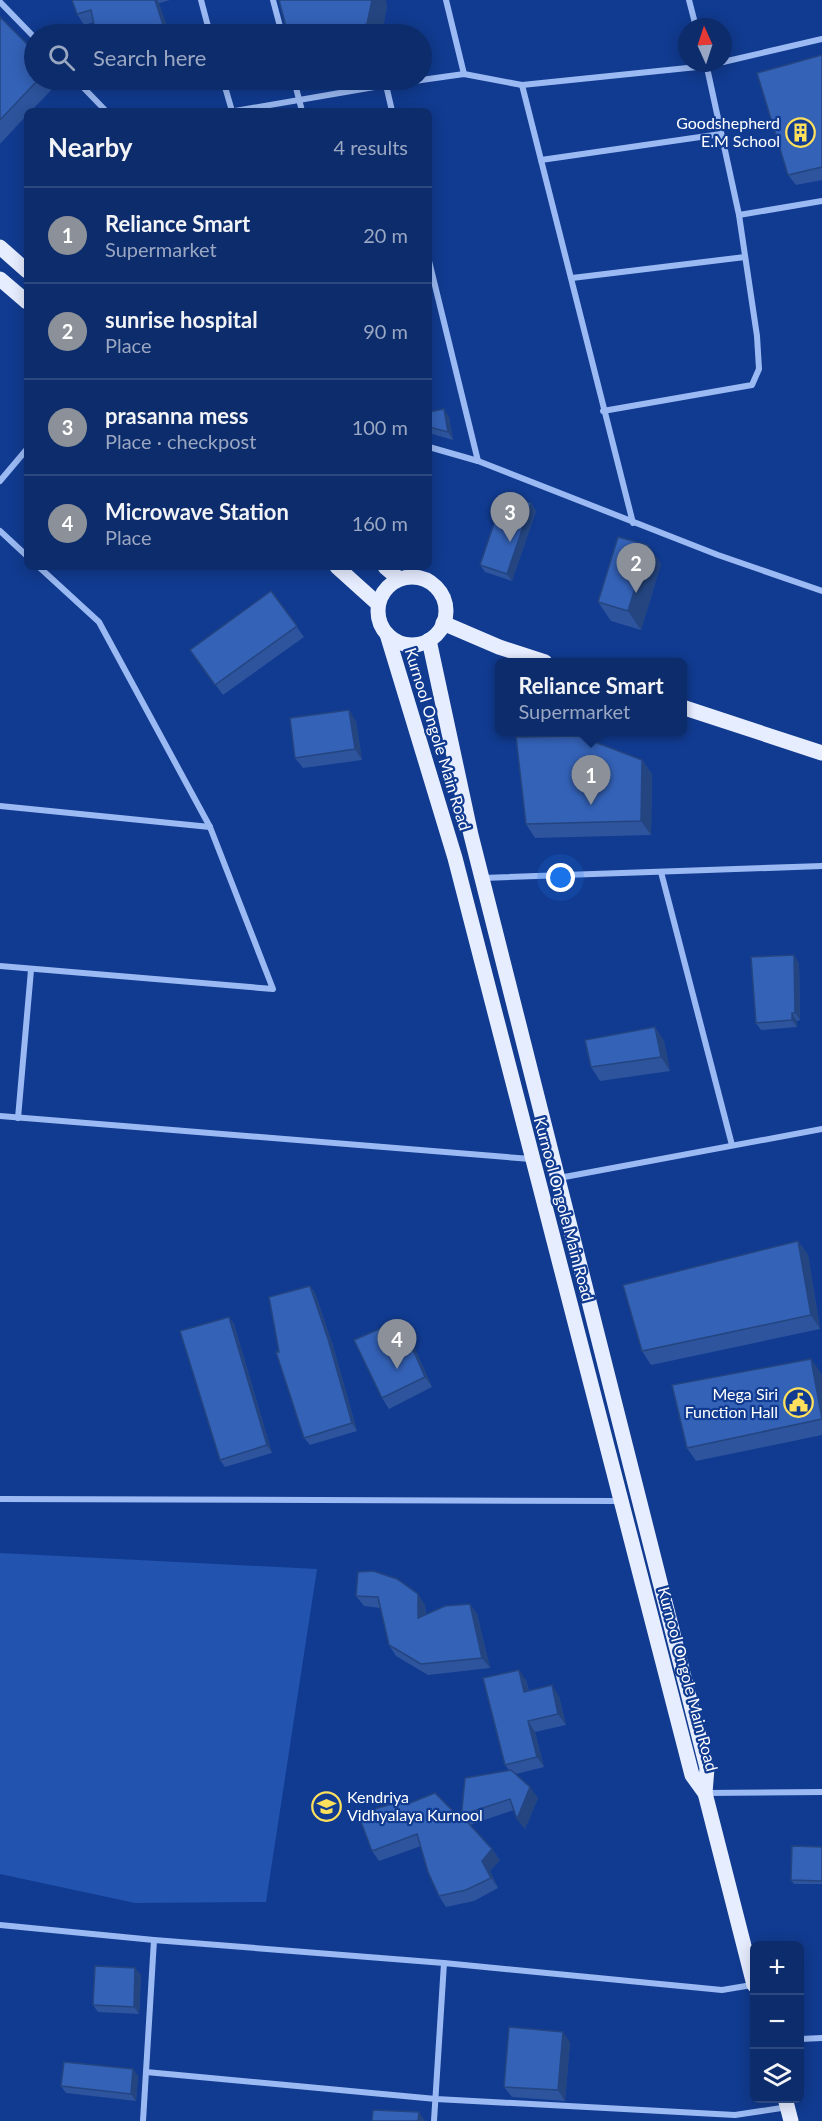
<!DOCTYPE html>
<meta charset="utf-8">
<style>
:root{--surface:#0d2c6c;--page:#163472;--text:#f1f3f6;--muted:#9aa7c2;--line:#2d487f;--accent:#8c9099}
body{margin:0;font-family:Lato,sans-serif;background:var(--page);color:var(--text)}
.controls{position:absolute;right:18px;bottom:18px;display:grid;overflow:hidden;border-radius:9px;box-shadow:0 3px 15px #0003}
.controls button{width:54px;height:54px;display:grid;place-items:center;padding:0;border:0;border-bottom:2px solid var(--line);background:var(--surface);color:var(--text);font:30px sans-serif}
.compass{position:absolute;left:678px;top:18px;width:54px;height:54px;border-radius:50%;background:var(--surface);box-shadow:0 3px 15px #0003;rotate:357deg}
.you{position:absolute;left:561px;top:878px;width:21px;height:21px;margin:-15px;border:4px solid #fff;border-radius:50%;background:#1a73e8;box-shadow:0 0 0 9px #1a73e833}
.badge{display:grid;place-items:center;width:39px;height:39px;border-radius:50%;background:var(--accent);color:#fff;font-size:20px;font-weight:700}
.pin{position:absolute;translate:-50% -50px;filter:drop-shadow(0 2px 3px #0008)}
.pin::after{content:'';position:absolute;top:32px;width:21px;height:18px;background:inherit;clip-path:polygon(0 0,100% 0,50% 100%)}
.popup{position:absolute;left:495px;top:658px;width:192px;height:78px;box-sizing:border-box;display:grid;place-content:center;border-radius:9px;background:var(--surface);filter:drop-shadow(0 2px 4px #0005);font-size:20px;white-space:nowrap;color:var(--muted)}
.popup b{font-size:22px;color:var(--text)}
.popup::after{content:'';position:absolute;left:50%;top:100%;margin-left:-12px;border:12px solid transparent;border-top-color:var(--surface)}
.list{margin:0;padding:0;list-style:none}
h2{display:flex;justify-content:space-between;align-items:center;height:78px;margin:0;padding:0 24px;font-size:26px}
h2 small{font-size:20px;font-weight:400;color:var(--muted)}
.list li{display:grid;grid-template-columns:39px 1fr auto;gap:18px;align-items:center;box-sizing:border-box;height:96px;padding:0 24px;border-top:2px solid var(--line)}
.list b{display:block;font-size:22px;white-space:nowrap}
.list p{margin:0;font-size:20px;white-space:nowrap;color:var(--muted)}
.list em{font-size:20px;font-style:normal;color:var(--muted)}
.icon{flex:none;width:33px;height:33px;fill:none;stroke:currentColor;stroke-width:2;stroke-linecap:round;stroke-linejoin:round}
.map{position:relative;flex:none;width:822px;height:2121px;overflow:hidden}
.search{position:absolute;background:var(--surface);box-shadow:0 3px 15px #0003;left:24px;top:24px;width:408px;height:66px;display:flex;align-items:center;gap:15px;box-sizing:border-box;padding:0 21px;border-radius:33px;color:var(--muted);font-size:22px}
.panel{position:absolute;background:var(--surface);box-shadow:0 3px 15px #0003;left:24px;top:108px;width:408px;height:462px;border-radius:9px}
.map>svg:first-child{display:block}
</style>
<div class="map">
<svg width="822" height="2121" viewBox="0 0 822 2121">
<rect width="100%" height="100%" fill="#113b90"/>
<!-- green -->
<path fill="#2253af" d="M0,1553L317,1569L266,1902L135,1903L0,1874Z"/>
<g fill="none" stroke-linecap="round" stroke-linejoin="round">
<!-- street -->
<g stroke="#9bbaf3" stroke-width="6">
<path d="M201,0L210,34"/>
<path d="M273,0L282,34"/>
<path d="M446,0L464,74"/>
<path d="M689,0L696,27"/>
<path d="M0,2L34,37"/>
<path d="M723,62L822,39"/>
<path d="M706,63L739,215L822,201"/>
<path d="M76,80L106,111"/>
<path d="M223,80L232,111"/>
<path d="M294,80L302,111"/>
<path d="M386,85L392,111"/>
<path d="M522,85L633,523"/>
<path d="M235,111L386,85L464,74L522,85L707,66L720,63"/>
<path d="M541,160L721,134"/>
<path d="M429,261L478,461"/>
<path d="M572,278L745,257"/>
<path d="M603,411L752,385L759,369L757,336L739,215"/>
<path d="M429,447L478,461L718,555L822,591"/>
<path d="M0,481L27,449"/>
<path d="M0,531L27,556"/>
<path d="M407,567L409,577"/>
<path d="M0,806L210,827"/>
<path d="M661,872L732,1145"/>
<path d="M483,878L822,866"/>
<path d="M0,966L273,989L210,827L99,622L39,567"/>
<path d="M0,1116L531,1159"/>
<path d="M18,1118L31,970"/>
<path d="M559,1178L822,1129"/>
<path d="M0,1499L619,1501"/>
<path d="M705,1793L822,1792"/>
<path d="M0,1925L154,1940L444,1963L722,1990L752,1985"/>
<path d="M800,2039L822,2038"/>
<path d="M146,2072L436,2099L735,2115L788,2107"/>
<path d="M143,2121L154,1940"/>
<path d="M434,2121L444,1963"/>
</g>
<!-- primary -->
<g stroke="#e6edff" stroke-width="15">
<path d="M0,247L27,271"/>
<path d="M0,279L27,302"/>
<path d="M337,567L378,604"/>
<path d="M385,567L399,579"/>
<circle cx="412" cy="611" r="34"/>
<path d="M443,623L499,647L545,662"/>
<path d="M387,634L455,858L692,1775L705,1793"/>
<path d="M429,640L471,835L707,1768L705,1793L754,1985"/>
<path d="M682,707L822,753"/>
<path d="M785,2098L791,2121"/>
</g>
</g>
<!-- wall -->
<g fill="#2d549d">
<path d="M72,0H170L84,25L77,14Z"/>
<path d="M387,6L382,34H288Z"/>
<path d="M0,17L34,80H59L60,81L31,111H27V115L0,144Z"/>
<path d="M822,55V180L796,185L788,175Z"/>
<path d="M429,412L449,417L453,440L429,433Z"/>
<path d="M531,503L536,511L512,581L485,572L480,565Z"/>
<path d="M648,545L661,564L641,630L611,621L598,602Z"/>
<path d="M271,591L304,637L223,695L190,650Z"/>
<path d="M356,721L362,760L303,768L295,758Z"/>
<path d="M642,760L652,774L651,835L535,838L526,824Z"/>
<path d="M799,963L800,1020L797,1021V1027L761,1030L756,1023Z"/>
<path d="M655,1027L664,1041L670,1071L600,1081L591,1067Z"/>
<path d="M798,1241L808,1255L820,1329L651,1365L642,1351Z"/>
<path d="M310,1286L315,1293L333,1346L357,1431L310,1445L304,1438L279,1352Z"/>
<path d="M229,1317L234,1324L272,1453L225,1467L220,1460Z"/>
<path d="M400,1320L407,1331L432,1387L389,1409L382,1398Z"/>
<path d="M821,1373L822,1380V1435L696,1461L687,1448Z"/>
<path d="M358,1572L425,1605L426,1615L470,1604L477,1614L490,1668L428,1675L396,1656L389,1645L380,1608L364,1606L356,1596Z"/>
<path d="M526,1680L529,1691L559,1696L566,1725L535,1732L544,1767L516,1774L538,1798L525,1829L517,1819L514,1810L470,1825L492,1849L500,1860L490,1871L498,1888L474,1901L446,1907L439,1896L421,1846L379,1861L372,1851L411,1802L461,1819L465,1778L509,1770L505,1765Z"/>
<path d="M822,1847V1884H794L791,1880Z"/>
<path d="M141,1975L139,2014L98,2012L93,2005Z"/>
<path d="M570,2042L565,2101L512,2097L504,2087Z"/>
<path d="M138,2076L136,2101L66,2093L61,2086Z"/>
</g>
<!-- shaded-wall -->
<g fill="#244580">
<path d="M155,0H157L159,3L170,34H166Z"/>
<path d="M372,0H386L387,6L382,34H374L367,24Z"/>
<path d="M444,409L449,417L453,440L448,432Z"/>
<path d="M531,503L536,511L512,581L507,574Z"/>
<path d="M648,545L661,564L641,630L628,611Z"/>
<path d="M349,710L356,721L362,760L355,749Z"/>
<path d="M642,760L652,774L651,835L641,821Z"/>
<path d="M794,955L799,963L800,1020L795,1013Z"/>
<path d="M792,1013L797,1021V1027L792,1020Z"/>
<path d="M655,1027L664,1041L670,1071L661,1057Z"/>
<path d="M798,1241L808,1255L820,1329L811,1315Z"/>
<path d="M310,1286L315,1293L333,1346L357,1431L352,1423Z"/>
<path d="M229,1317L234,1324L272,1453L267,1445Z"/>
<path d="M400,1320L407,1331L432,1387L425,1377Z"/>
<path d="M811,1359L821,1373L822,1380V1418Z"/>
<path d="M418,1594L425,1605L426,1629L418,1618Z"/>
<path d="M470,1604L477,1614L490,1668L482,1658Z"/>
<path d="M519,1670L526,1680L531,1703L524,1692Z"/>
<path d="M552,1685L559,1696L566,1725L558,1714Z"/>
<path d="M528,1721L535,1732L544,1767L537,1757Z"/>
<path d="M530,1787L538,1798L525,1829L517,1819Z"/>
<path d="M492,1849L500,1860L490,1871L498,1888L491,1878L482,1861Z"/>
<path d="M135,1968L141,1975L139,2014L134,2007Z"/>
<path d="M563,2032L570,2042L565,2101L558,2090Z"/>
<path d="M133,2069L138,2076L136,2101L131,2094Z"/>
<path d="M419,2112L425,2121H418Z"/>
</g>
<!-- building -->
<g fill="#3462b7" stroke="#244580" stroke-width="1.5">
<path d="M72,0H155L166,34H96L91,10L77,14Z"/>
<path d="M279,0H372L367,24L324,34H288Z"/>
<path d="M0,17L34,51V80H38L0,120Z"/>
<path d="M822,55V167L788,175L757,73Z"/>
<path d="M444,409L448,432L429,427V412Z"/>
<path d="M504,494L531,503L507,574L480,565Z"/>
<path d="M618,537L648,545L628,611L598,602Z"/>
<path d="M271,591L297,626L215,685L190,650Z"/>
<path d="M349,710L355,749L295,758L290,718Z"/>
<path d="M579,736L642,760L641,821L526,824L516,737Z"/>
<path d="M794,955L795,1013H792V1020L756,1023L751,957Z"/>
<path d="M655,1027L661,1057L591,1067L585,1040Z"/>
<path d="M798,1241L811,1315L642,1351L623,1285Z"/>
<path d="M310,1286L328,1339L352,1423L304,1438L276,1352H279L269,1297Z"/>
<path d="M229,1317L267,1445L220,1460L180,1331Z"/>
<path d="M400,1320L425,1377L382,1398L354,1340Z"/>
<path d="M811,1359L822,1419L687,1448L672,1385Z"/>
<path d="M373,1571L397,1579L418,1594V1618L445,1606L470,1604L482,1658L421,1664L389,1645L378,1597L356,1596L358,1572Z"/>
<path d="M519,1670L524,1692L552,1685L558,1714L528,1721L537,1757L505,1765L483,1678Z"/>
<path d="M511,1770L530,1787L517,1819L510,1799L461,1815L492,1849L482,1861L491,1878L466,1890L439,1896L428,1872L417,1834L372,1851L358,1814L408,1799L410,1803L435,1793L461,1819L465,1778Z"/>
<path d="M792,1846L822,1847V1881L791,1880Z"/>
<path d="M95,1966L135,1968L134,2007L93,2005Z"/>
<path d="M509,2027L563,2032L558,2090L504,2087Z"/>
<path d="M64,2062L133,2069L131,2094L61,2086Z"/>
<path d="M373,2110L419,2112L418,2121H372Z"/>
</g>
<!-- icons -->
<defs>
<symbol id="building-ring" viewBox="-11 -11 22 22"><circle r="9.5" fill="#113b90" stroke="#ffe05c" stroke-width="1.5"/><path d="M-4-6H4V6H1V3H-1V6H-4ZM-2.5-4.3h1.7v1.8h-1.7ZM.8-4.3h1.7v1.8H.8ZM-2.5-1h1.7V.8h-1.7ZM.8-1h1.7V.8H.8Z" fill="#ffe05c"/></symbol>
<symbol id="civic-ring" viewBox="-11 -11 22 22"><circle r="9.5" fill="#113b90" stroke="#ffe05c" stroke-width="1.5"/><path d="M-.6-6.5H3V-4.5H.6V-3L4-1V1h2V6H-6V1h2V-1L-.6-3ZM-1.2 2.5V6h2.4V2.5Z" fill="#ffe05c"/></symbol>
<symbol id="school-ring" viewBox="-11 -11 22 22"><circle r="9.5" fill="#113b90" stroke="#ffe05c" stroke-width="1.5"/><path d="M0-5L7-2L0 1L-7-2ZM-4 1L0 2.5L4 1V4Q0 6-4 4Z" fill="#ffe05c"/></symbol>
</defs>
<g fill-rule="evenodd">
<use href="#building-ring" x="784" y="116" width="33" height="33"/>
<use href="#civic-ring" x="782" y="1386" width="33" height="33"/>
<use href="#school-ring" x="310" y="1790" width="33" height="33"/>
</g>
<g text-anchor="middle" stroke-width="4.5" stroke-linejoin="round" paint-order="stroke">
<!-- poi labels -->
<g font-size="16" fill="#fff" stroke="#113b90" text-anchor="end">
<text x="780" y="129">Goodshepherd<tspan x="780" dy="18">E.M School</tspan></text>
<text x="778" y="1400">Mega Siri<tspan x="778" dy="18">Function Hall</tspan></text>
<text x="347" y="1803" text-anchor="start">Kendriya<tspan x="347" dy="18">Vidhyalaya Kurnool</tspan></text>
</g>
<!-- street labels -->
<g font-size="16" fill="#fff" stroke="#113b90">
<text transform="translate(438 739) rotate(73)" y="6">Kurnool Ongole Main Road</text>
<text transform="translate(564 1209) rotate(75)" y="6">Kurnool Ongole Main Road</text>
<text transform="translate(688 1679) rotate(75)" y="6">Kurnool Ongole Main Road</text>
</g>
</g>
</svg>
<div class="controls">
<button>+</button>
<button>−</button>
<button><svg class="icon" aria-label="layers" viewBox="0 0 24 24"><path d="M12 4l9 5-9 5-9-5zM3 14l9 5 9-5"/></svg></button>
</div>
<svg class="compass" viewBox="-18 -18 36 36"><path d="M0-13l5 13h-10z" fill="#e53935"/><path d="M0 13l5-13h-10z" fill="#9aa7c2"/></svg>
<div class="you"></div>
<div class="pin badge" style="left:591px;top:805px">1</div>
<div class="popup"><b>Reliance Smart</b>Supermarket</div>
<div class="pin badge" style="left:636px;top:593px">2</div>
<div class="pin badge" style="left:510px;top:542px">3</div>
<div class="pin badge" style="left:397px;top:1369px">4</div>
<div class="search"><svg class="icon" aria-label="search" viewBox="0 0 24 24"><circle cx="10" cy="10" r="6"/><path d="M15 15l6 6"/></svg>Search here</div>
<section class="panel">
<h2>Nearby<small>4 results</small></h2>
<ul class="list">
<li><span class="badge">1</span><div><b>Reliance Smart</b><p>Supermarket</p></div><em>20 m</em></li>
<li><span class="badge">2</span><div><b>sunrise hospital</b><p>Place</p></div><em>90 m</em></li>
<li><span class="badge">3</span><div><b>prasanna mess</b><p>Place · checkpost</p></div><em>100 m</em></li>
<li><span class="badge">4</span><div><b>Microwave Station</b><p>Place</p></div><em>160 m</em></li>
</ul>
</section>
</div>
